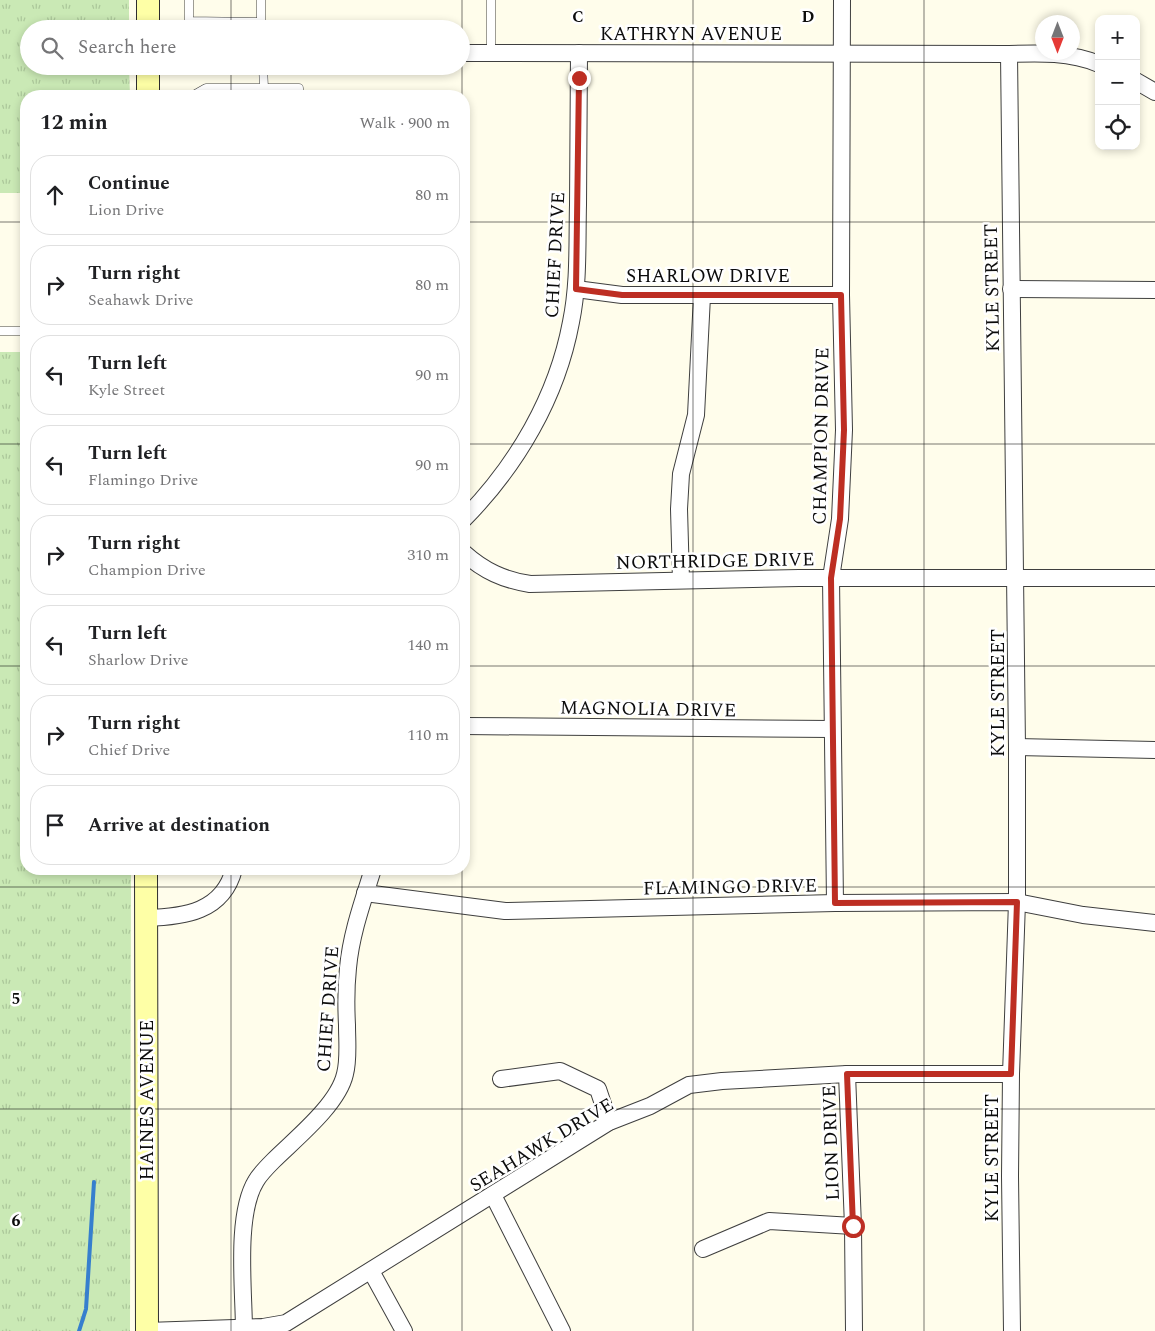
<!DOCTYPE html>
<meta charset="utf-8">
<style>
:root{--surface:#fff;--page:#f6f6f6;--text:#202124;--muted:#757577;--line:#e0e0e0}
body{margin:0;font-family:Spectral,serif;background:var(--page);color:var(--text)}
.controls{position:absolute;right:15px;top:15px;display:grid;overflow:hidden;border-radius:10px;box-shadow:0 2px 8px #0003}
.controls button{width:45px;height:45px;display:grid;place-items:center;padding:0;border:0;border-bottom:1px solid var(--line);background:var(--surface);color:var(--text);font:25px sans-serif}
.compass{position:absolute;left:1035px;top:15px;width:45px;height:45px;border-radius:50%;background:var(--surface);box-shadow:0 2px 8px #0003;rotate:180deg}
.stop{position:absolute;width:15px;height:15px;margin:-11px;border:4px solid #bd2e23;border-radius:50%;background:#fff}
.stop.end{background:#bd2e23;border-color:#fff;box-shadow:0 1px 5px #0008}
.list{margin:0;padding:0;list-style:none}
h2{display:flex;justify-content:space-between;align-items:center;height:65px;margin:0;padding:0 20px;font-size:21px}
h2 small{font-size:16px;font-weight:400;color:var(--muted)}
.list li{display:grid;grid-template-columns:32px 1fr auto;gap:15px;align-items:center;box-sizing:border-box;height:80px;margin:0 10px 10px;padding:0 10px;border:1px solid var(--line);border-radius:20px}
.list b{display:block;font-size:19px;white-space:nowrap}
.list p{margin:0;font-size:16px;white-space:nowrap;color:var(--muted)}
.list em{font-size:16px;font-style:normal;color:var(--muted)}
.icon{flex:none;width:28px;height:28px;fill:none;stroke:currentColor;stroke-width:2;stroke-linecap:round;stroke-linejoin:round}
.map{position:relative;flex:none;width:1155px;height:1331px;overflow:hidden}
.search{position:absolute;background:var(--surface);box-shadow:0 2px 8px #0003;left:20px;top:20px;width:450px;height:55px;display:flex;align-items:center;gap:12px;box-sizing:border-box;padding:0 18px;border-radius:28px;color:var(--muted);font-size:19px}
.panel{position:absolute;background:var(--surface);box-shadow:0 2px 8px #0003;left:20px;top:90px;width:450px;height:785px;border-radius:20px}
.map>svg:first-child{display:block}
</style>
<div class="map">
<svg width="1155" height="1331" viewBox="0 0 1155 1331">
<defs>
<pattern id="grass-tufts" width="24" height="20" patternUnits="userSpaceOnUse" patternTransform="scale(1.25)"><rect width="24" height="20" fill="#cae9b5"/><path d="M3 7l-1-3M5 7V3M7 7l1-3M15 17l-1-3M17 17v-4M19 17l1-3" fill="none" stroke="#acc79a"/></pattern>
</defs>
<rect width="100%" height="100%" fill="#fffdeb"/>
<!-- grass -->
<g fill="url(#grass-tufts)">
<path d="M0,0H129V29H29V66H129L130,96H26V193H0Z"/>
<path d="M0,352H26V869H131L130,1331H0Z"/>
</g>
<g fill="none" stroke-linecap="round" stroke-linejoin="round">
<!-- stream -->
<path stroke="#367fce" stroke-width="4" d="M79,1331L86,1309L94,1182"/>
<defs>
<g id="service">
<path d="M189,0V21L261,22"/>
<path d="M261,0V29"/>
<path d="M491,53V0"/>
<path d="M263,66L264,88"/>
<path d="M192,96L206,88H299V96"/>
<path d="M0,331H26"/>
</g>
<g id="minor">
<path d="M461,53L1009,54C1040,53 1070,52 1099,64"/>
<path d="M1009,54L1017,747V902L1011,1074L1010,1176L1012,1331"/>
<path d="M1136,81L1155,92"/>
<path d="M576,289L622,295H841"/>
<path d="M1011,289L1155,290"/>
<path d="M464,519C517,465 557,397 571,322C579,283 577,244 578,205C578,154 579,103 579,53"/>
<path d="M464,553C484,571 504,580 530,584L799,578H1155"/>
<path d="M681,580L679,509L681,474L696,415L702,296"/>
<path d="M464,726L832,729"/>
<path d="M1017,747L1155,750"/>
<path d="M365,893L505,911L835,903L1017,902L1083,915L1155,923"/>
<path d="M835,903L831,578L840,519L844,430L841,295L842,0"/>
<path d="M146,918C184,917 223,912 234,869"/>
<path d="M847,1074L853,1226L854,1331"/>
<path d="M501,1079L560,1071L598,1089L609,1122"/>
<path d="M493,1195L562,1331"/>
<path d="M703,1249L769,1221L853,1226"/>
<path d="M371,1271L404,1331"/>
<path d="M147,1331L263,1327L286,1323L609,1122L650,1106L689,1085L722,1081L847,1074H1011"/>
<path d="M244,1331C244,1291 235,1215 256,1181C260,1174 267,1167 273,1161C295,1139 338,1105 345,1074C349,1059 347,1041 347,1025C346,1006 346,987 348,968C351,934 363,901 373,869"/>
</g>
<g id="secondary">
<path d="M148,29V0"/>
<path d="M148,66V96"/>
<path d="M146,869L147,1331"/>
</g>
</defs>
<!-- service casing -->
<use href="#service" stroke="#3f3f3f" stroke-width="9"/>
<!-- minor casing -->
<use href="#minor" stroke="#3f3f3f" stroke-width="18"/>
<!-- secondary casing -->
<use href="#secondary" stroke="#2e2e2e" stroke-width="24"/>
<!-- service -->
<use href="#service" stroke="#fff" stroke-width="8"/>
<!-- minor -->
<use href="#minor" stroke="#fff" stroke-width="16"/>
<!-- secondary -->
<use href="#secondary" stroke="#feffa6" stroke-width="22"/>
</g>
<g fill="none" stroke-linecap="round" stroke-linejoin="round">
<!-- route -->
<path stroke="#bd2e23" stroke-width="6" d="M579,78L576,289L622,295H841L844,430L840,519L831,578L835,903L1017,902L1011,1074H847L853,1226"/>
</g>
<!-- grid -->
<path fill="none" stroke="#0c0c0c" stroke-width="1" stroke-opacity="0.55" d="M231,0V29M462,0V96M693,0V1331M924,0V1331M231,66V96M0,222H26M464,222H1155M0,444H26M464,444H1155M0,666H26M464,666H1155M231,869V1331M462,869V1331M0,887H1155M0,1109H1155"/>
<g text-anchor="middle" stroke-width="5" stroke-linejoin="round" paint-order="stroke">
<!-- street labels -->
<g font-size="19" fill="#0c0c0c" stroke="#fff">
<text x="691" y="40">KATHRYN AVENUE</text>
<text transform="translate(554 255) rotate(-87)" y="7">CHIEF DRIVE</text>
<text x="708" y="282">SHARLOW DRIVE</text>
<text transform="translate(991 288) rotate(-91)" y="7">KYLE STREET</text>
<text transform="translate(820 436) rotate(-89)" y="7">CHAMPION DRIVE</text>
<text transform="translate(715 560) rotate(-1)" y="7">NORTHRIDGE DRIVE</text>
<text transform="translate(997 693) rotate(-90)" y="7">KYLE STREET</text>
<text transform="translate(648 708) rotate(1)" y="7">MAGNOLIA DRIVE</text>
<text transform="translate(730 886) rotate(-1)" y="7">FLAMINGO DRIVE</text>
<text transform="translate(327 1009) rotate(-86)" y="7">CHIEF DRIVE</text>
<text transform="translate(146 1100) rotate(-90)" y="7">HAINES AVENUE</text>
<text transform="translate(830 1143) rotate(-92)" y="7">LION DRIVE</text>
<text transform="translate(541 1144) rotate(-31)" y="7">SEAHAWK DRIVE</text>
<text transform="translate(991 1158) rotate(-90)" y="7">KYLE STREET</text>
</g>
</g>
<g font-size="16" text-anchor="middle" font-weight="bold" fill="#0c0c0c" stroke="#fff" stroke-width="5" stroke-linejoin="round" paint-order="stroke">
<text x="578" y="22">C</text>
<text x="808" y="22">D</text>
<text x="16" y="1004">5</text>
<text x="16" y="1226">6</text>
</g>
</svg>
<div class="controls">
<button>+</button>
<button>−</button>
<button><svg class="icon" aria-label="locate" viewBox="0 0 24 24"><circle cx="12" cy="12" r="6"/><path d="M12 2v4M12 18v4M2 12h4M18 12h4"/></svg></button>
</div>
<svg class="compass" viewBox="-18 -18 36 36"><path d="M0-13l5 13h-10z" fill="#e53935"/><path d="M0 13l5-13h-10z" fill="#757577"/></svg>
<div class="stop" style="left:853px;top:1226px"></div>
<div class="stop end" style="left:579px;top:78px"></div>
<div class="search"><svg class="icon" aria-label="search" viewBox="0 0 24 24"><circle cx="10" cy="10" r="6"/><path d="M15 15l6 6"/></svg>Search here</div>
<section class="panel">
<h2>12 min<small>Walk · 900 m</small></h2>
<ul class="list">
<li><svg class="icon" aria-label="ahead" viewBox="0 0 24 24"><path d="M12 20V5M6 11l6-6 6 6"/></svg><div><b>Continue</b><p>Lion Drive</p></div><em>80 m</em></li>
<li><svg class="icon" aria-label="right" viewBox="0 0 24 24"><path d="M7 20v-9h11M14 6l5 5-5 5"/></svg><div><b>Turn right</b><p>Seahawk Drive</p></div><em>80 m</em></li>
<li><svg class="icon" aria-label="left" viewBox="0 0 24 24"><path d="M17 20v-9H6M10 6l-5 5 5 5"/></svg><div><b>Turn left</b><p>Kyle Street</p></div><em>90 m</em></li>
<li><svg class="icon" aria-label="left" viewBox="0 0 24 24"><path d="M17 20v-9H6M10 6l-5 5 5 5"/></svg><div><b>Turn left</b><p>Flamingo Drive</p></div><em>90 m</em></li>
<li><svg class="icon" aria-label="right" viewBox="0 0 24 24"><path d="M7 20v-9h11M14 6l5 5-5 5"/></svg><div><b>Turn right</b><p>Champion Drive</p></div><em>310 m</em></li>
<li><svg class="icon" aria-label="left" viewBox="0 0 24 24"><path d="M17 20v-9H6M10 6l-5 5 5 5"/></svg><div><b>Turn left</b><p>Sharlow Drive</p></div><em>140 m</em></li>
<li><svg class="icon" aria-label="right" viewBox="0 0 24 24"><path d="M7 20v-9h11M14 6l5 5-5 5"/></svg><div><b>Turn right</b><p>Chief Drive</p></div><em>110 m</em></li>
<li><svg class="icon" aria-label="arrive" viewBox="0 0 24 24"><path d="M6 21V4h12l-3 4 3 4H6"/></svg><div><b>Arrive at destination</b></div></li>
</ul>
</section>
</div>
